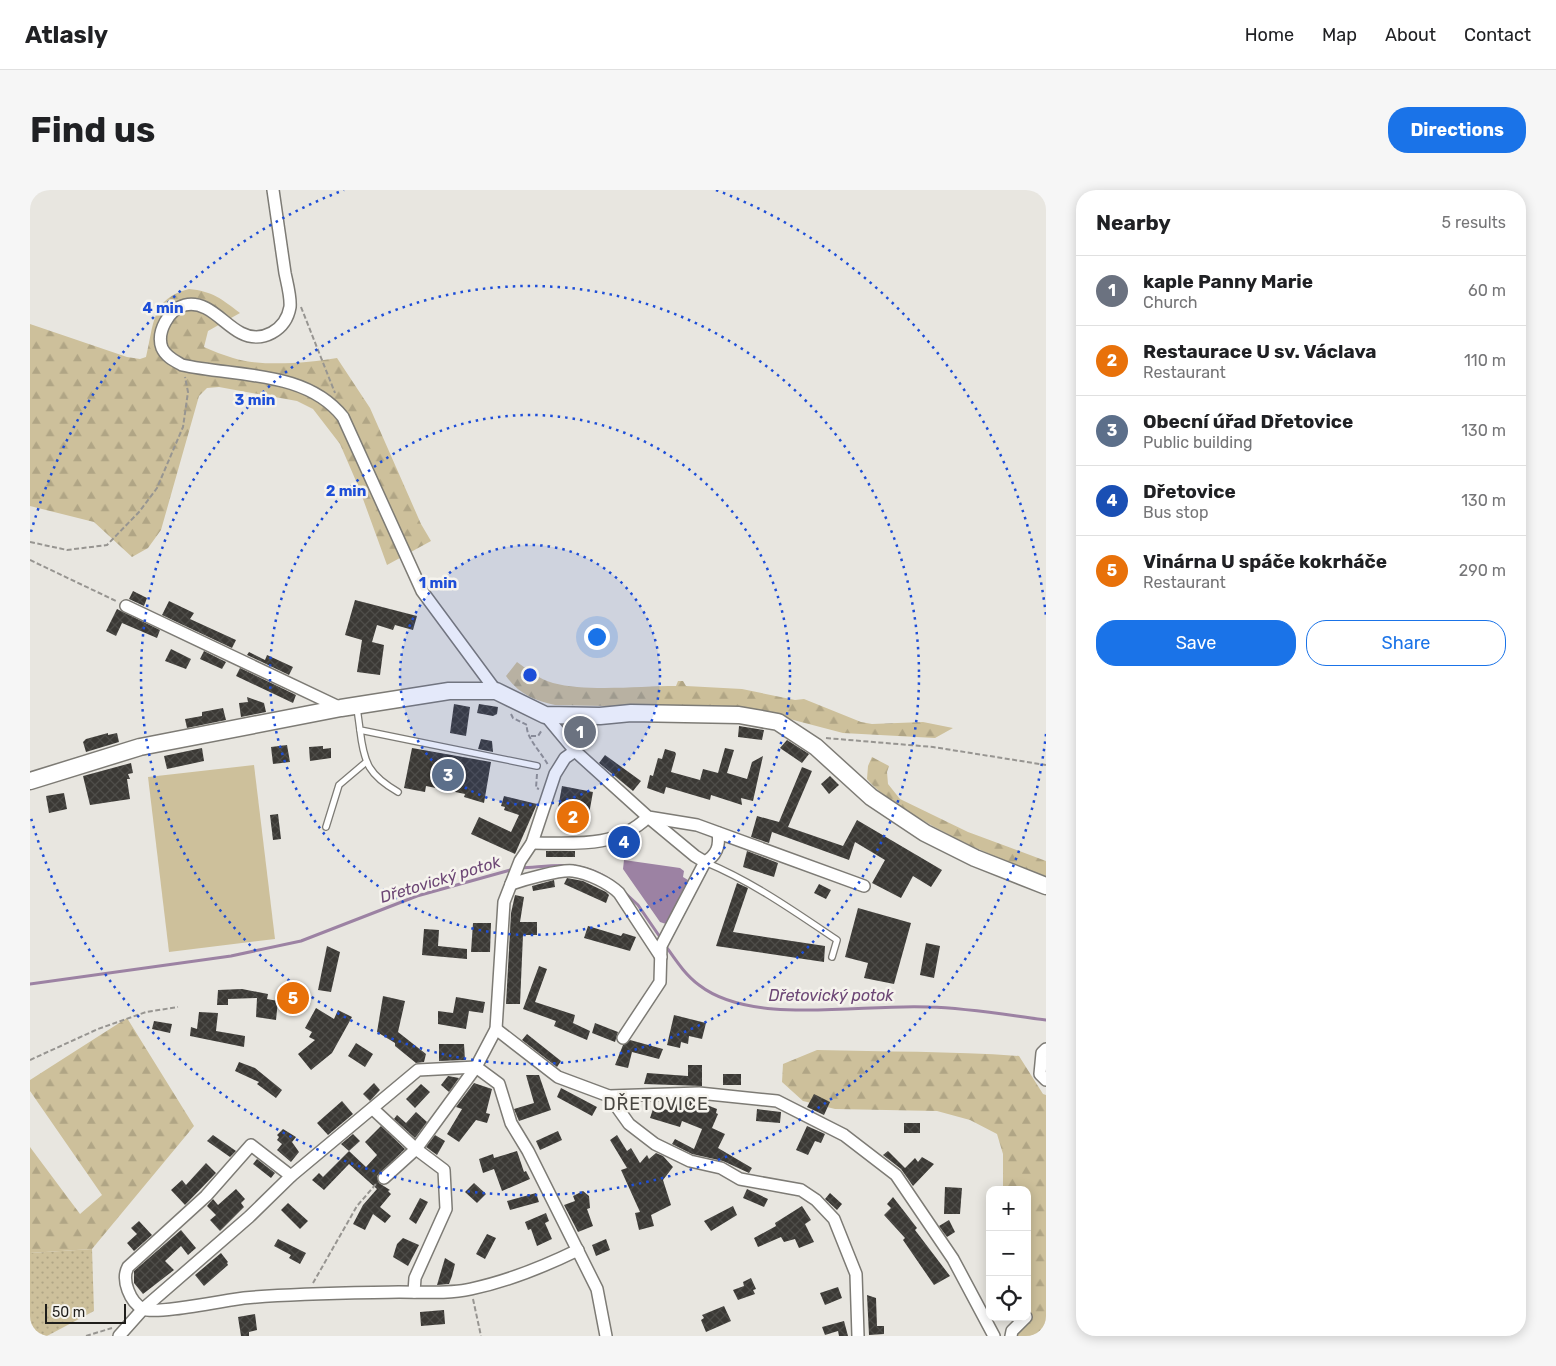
<!DOCTYPE html>
<meta charset="utf-8">
<style>
:root{--surface:#fff;--page:#f6f6f6;--text:#202124;--muted:#757577;--line:#e0e0e0;--accent:#1a73e8}
body{margin:0;font-family:Rubik,sans-serif;background:var(--page);color:var(--text)}
.controls{position:absolute;right:15px;bottom:15px;display:grid;overflow:hidden;border-radius:10px;box-shadow:0 2px 12px #0003}
.controls button{width:45px;height:45px;display:grid;place-items:center;padding:0;border:0;border-bottom:1px solid var(--line);background:var(--surface);color:var(--text);font:25px sans-serif}
.scale{position:absolute;left:15px;bottom:12px;width:81px;box-sizing:border-box;padding-left:5px;border:2px solid #1f1e1b;border-top:0;font-size:14px;line-height:18px;white-space:nowrap;color:#1f1e1b;-webkit-text-stroke:4px #f5f3ed;paint-order:stroke}
.you{position:absolute;left:566px;top:446px;width:18px;height:18px;margin:-12px;border:4px solid #fff;border-radius:50%;background:#1a73e8;box-shadow:0 0 0 8px #1a73e833}
.badge{display:grid;place-items:center;width:32px;height:32px;border-radius:50%;background:var(--accent);color:#fff;font-size:16px;font-weight:700}
.pin{position:absolute;translate:-50% -50%;border:2px solid #fff;box-shadow:0 1px 5px #0006}
.list{margin:0;padding:0;list-style:none}
h2{display:flex;justify-content:space-between;align-items:center;height:65px;margin:0;padding:0 20px;font-size:21px}
h2 small{font-size:16px;font-weight:400;color:var(--muted)}
.list li{display:grid;grid-template-columns:32px 1fr auto;gap:15px;align-items:center;box-sizing:border-box;height:70px;padding:0 20px;border-top:1px solid var(--line)}
.list b{display:block;font-size:19px;white-space:nowrap}
.list p{margin:0;font-size:16px;white-space:nowrap;color:var(--muted)}
.list em{font-size:16px;font-style:normal;color:var(--muted)}
.actions{display:flex;gap:10px;padding:15px 20px}
.actions a{flex:1;padding:11px 0;border:1px solid var(--accent);border-radius:20px;text-align:center;font-size:18px;color:var(--accent)}
.actions .main{background:var(--accent);color:#fff}
.icon{flex:none;width:28px;height:28px;fill:none;stroke:currentColor;stroke-width:2;stroke-linecap:round;stroke-linejoin:round}
.map{position:relative;flex:none;width:1016px;height:1146px;overflow:hidden;border-radius:20px}
header{display:flex;align-items:center;gap:30px;box-sizing:border-box;height:70px;padding:0 25px;background:var(--surface);border-bottom:1px solid var(--line)}
header strong{font-size:24px}
nav{display:flex;gap:28px;margin-inline-start:auto;font-size:18px}
.intro{display:flex;align-items:center;justify-content:space-between;box-sizing:border-box;height:120px;padding:0 30px}
h1{margin:0;font-size:35px}
.button{padding:12px 22px;border-radius:20px;background:var(--accent);color:#fff;font-size:18px;font-weight:700}
main{display:flex;gap:30px;padding:0 30px}
aside{flex:1;background:var(--surface);border-radius:20px;box-shadow:0 2px 12px #0003}
.map>svg:first-child{display:block}
</style>
<header>
<strong>Atlasly</strong>
<nav><a>Home</a><a>Map</a><a>About</a><a>Contact</a></nav>
</header>
<div class="intro"><h1>Find us</h1><a class="button">Directions</a></div>
<main>
<div class="map">
<svg width="1016" height="1146" viewBox="0 0 1016 1146">
<defs>
<pattern id="grass-dots" width="8" height="8" patternUnits="userSpaceOnUse" patternTransform="scale(1.25)"><rect width="8" height="8" fill="#cdc09b"/><path d="M2 2h.1M6 6h.1" fill="none" stroke="#b0a585" stroke-width="1.8" stroke-linecap="round"/></pattern>
<pattern id="forest-firs" width="22" height="20" patternUnits="userSpaceOnUse" patternTransform="scale(1.25)"><rect width="22" height="20" fill="#cdc09b"/><path d="M5 1l3.5 6h-7zM16 11l3.5 6h-7z" fill="#b0a585"/></pattern>
<pattern id="building-cross-hatch" width="8" height="8" patternUnits="userSpaceOnUse" patternTransform="scale(1.25)"><rect width="8" height="8" fill="#3b3935"/><path d="M0 0l8 8M0 8l8-8" fill="none" stroke="#4e4d49"/></pattern>
</defs>
<rect width="100%" height="100%" fill="#e8e6e0"/>
<!-- grass -->
<g fill="url(#grass-dots)">
<path d="M562,533L552,550L546,553L530,534Z"/>
<path d="M62,1059L64,1121L17,1146H0V1063Z"/>
</g>
<!-- forest -->
<g fill="url(#forest-firs)">
<path d="M159,99C182,101 192,109 210,123L178,141L174,157C183,161 193,165 203,168C231,177 278,173 307,168L340,218L391,334L401,351L357,375L329,298L310,254L283,219L267,211L189,197L177,198L169,206L131,340L118,358L102,367L64,332L0,316V134L97,167L110,169L116,167C124,135 121,108 159,99Z"/>
<path d="M487,472C498,480 509,489 523,493C557,502 610,496 646,496L648,491H653L656,496L712,499L765,510L774,509L831,532L842,534L893,532L923,538L905,548L813,543L722,519L525,515C504,510 489,504 476,486Z"/>
<path d="M842,567L859,576L857,582L858,594L870,609L938,642L1016,671V686C967,669 920,648 876,620C862,610 848,602 837,589L838,576Z"/>
<path d="M97,828L164,936L62,1059L0,1063V957L50,1024L72,1005L0,901V890Z"/>
<path d="M787,860C854,862 922,861 989,866L1013,904L1016,905V1146H987L981,1127H997V1000H973V964L967,944L940,930L907,921L805,919L773,911L752,892L753,874Z"/>
</g>
<!-- park -->
<path fill="#cdc09b" d="M224,575L245,749L139,762L118,587Z"/>
<!-- water -->
<path fill="#9c82a3" d="M594,670L650,678L654,681L653,687L658,690L636,734L630,732L593,679Z"/>
<g fill="none" stroke-linecap="round" stroke-linejoin="round">
<!-- stream -->
<g stroke="#9c82a3" stroke-width="3">
<path d="M490,678C527,676 550,669 582,691"/>
<path d="M594,702L608,715L632,750"/>
<path d="M635,755C645,769 655,785 669,795C723,837 834,813 899,817C938,818 977,825 1016,830"/>
<path d="M0,794L201,766L271,751L387,706L484,679"/>
</g>
</g>
<!-- building -->
<g fill="url(#building-cross-hatch)">
<path d="M103,401L117,408L114,416L99,409Z"/>
<path d="M325,410L387,426L383,440L365,435L363,440L347,435L342,452L354,455L350,485L327,482L332,450L315,445Z"/>
<path d="M139,411L164,423L160,429L206,450L202,458L132,425Z"/>
<path d="M87,419L130,440L127,448L92,433L86,446L76,441Z"/>
<path d="M141,459L161,469L156,479L135,471Z"/>
<path d="M174,461L196,472L192,479L170,469Z"/>
<path d="M219,462L235,470L237,465L263,477L259,485L217,465Z"/>
<path d="M210,478L266,505L263,513L206,486Z"/>
<path d="M217,507L234,513L236,522L211,527L209,513L218,512Z"/>
<path d="M424,514L440,517L436,546L420,543Z"/>
<path d="M449,514L468,517L467,524L463,526L447,523Z"/>
<path d="M193,518L196,530L157,538L155,529L172,526V522Z"/>
<path d="M709,536L734,540L732,550L708,547Z"/>
<path d="M78,543V545L87,543L89,552L56,562L53,552L56,549Z"/>
<path d="M451,549L462,551L463,562L448,559Z"/>
<path d="M757,550L779,564L772,573L750,558Z"/>
<path d="M257,555L260,572L243,574L241,557Z"/>
<path d="M293,556V559L301,558V568L280,571L279,557Z"/>
<path d="M172,558L174,571L137,579L134,566Z"/>
<path d="M382,558L461,572L454,613L434,607L435,604L396,596L395,602L374,598Z"/>
<path d="M695,558L704,560L697,583L717,589L722,572L733,566L723,611L711,608L712,615L681,605L680,610L636,597L634,604L617,598L620,585L623,586L628,568L632,569L635,559L645,562L646,564L641,582L670,590L673,579L688,583Z"/>
<path d="M575,565L611,591L603,601L569,573Z"/>
<path d="M101,573L103,583L98,584L100,589H97L100,609L60,615L53,586Z"/>
<path d="M772,577L782,581L758,637L813,656L827,630L912,680L901,697L883,686L871,708L842,693L855,670L825,652L819,670L742,642L739,653L721,647L727,626L749,632Z"/>
<path d="M800,586L809,595L799,604L791,594Z"/>
<path d="M532,596L563,602L557,635L526,629Z"/>
<path d="M34,603L37,619L19,623L16,606Z"/>
<path d="M474,606L507,614L485,664L441,644L449,627L481,642L489,625L474,620L475,617L471,616Z"/>
<path d="M248,624L251,649L243,650L240,625Z"/>
<rect x="516" y="661" width="29" height="6"/>
<path d="M717,661L748,673L744,687L713,677Z"/>
<path d="M537,688L553,691L576,702L579,705L576,713L534,694Z"/>
<path d="M524,690L525,697L503,701L502,696Z"/>
<path d="M707,693L718,698L703,742L795,756L794,772L686,756Z"/>
<path d="M789,694L801,700L796,709L784,703Z"/>
<path d="M485,705L494,707L490,732H507V745H493L490,814H476L481,723Z"/>
<path d="M828,718L881,733L864,794L834,788L838,773L815,767Z"/>
<path d="M443,733H461L460,762H441Z"/>
<path d="M558,736L591,746L593,743L606,747L600,761L554,748Z"/>
<path d="M394,739L409,740L408,756L437,759V769L392,765Z"/>
<path d="M896,753L910,756L904,788L890,785Z"/>
<path d="M297,756L310,762L301,802L288,800Z"/>
<path d="M509,776L517,779L505,812L545,825L543,833L560,841L557,850L524,836L526,831L493,819Z"/>
<path d="M212,799L238,804L237,809L248,811L246,830L226,827L227,808L198,809V815H187L188,800Z"/>
<path d="M259,803L273,806L269,822L254,820Z"/>
<path d="M353,806L375,811L368,842L396,864L394,872L386,873L365,856V853L347,842Z"/>
<path d="M426,807L455,812L453,823L439,821L436,839L408,834V821L423,823Z"/>
<path d="M286,818L304,829L308,820L322,827L302,863L281,880L268,864L285,850L279,847L282,842L275,838Z"/>
<path d="M169,822L188,823L186,841L215,846L214,857L160,846L161,837L167,839Z"/>
<path d="M644,825L676,833L672,849L659,846L658,854L651,852L650,858L637,855Z"/>
<path d="M124,831L142,834L140,843L122,839Z"/>
<path d="M565,833L588,842L585,852L562,843Z"/>
<path d="M497,844L531,871L527,877L492,850Z"/>
<path d="M600,850L633,859L629,869L602,862L598,878L585,875L593,855Z"/>
<path d="M326,853L343,864L335,877L318,866Z"/>
<path d="M409,854H434L435,870L409,871Z"/>
<path d="M209,872L225,878L252,900L246,908L227,894L229,892L205,881Z"/>
<path d="M658,875H672V896L614,894L617,883L658,886Z"/>
<rect x="693" y="884" width="18" height="11"/>
<path d="M496,885H509L521,920L489,931L484,919L504,913Z"/>
<path d="M418,886L429,888L419,902L411,895Z"/>
<path d="M344,893L350,900L340,911L333,904Z"/>
<path d="M444,893L462,899L456,923L460,924L457,933L446,930L429,952L417,944L432,919L426,917Z"/>
<path d="M391,894L400,902L385,918L376,909Z"/>
<path d="M531,898L567,917L562,926L527,907Z"/>
<path d="M784,904L800,912L794,925L777,917Z"/>
<path d="M312,911L323,924L298,945L287,933Z"/>
<path d="M643,911H672V913L687,919L686,923L688,924L682,938L695,944L688,958L722,978L719,983L693,971L662,964L642,954L645,949L664,959L672,939L652,931L650,937L620,928L624,916L641,921Z"/>
<path d="M727,919L751,922L750,933L726,931Z"/>
<path d="M386,922L397,932L385,948L364,929L367,925L376,933Z"/>
<rect x="874" y="933" width="16" height="10"/>
<path d="M351,936L375,959L347,986L349,993L360,1000L358,1001L361,1004L350,1017L361,1026L355,1033L343,1024L335,1040L323,1034L333,1015L347,999L319,974L294,1000L282,990L289,983L293,987L319,961L336,977L347,965L335,952Z"/>
<path d="M777,936L795,944L791,953L785,951L778,965L766,960Z"/>
<path d="M253,939L266,947L262,952L269,962L261,972L247,960L252,954L247,950L249,947L247,945Z"/>
<path d="M528,941L532,950L510,960L506,951Z"/>
<path d="M323,944L330,951L319,961L311,954Z"/>
<path d="M183,945L206,961L200,967L177,951Z"/>
<path d="M405,945L415,951L407,965L396,957Z"/>
<path d="M587,945L597,961L601,958L610,973L617,965L619,969L626,963L633,966L643,977L633,990L641,1015L621,1025L624,1036L609,1040L605,1023L610,1022L591,980L597,978L580,950Z"/>
<path d="M487,961L494,982L496,981L500,989L472,1001L464,979L453,983L449,969L463,964L464,968Z"/>
<path d="M858,961L875,978L885,968L888,972L892,967L904,974L883,996L871,979L853,965Z"/>
<path d="M227,969L245,983L241,988L223,974Z"/>
<path d="M176,973L186,983L155,1015L141,1000L152,990L156,995Z"/>
<path d="M444,993L456,1004L447,1013L435,1002Z"/>
<path d="M915,997L932,998L930,1024H914Z"/>
<path d="M206,999L215,1009L211,1013L214,1017L190,1041L180,1030L186,1025L177,1016L183,1009L188,1015Z"/>
<path d="M717,999L738,1009L734,1017L713,1008Z"/>
<path d="M553,1001L559,1006L560,1018L557,1019L563,1036L548,1042L534,1015L545,1011L543,1006Z"/>
<path d="M506,1003L509,1012L480,1020L477,1011Z"/>
<path d="M800,1003L812,1014L807,1020L795,1009Z"/>
<path d="M863,1007L887,1038L885,1040L920,1086L904,1095L873,1050L875,1048L854,1025L861,1018L857,1014Z"/>
<path d="M390,1008L398,1012L386,1034L379,1029Z"/>
<path d="M258,1013L278,1031L270,1039L251,1020Z"/>
<path d="M703,1016L707,1025L681,1041L674,1031Z"/>
<path d="M772,1016L781,1030L775,1034L784,1052L769,1058L765,1049L754,1052L751,1047L728,1057L724,1048L746,1036L745,1033Z"/>
<path d="M516,1023L519,1031L515,1033L522,1049L507,1056L501,1039L498,1040L495,1032Z"/>
<path d="M919,1030L925,1042L917,1047L909,1036Z"/>
<path d="M109,1031L122,1045L104,1061L97,1053L107,1044L101,1038Z"/>
<path d="M151,1040L166,1058L158,1065L151,1056L135,1071L144,1080L113,1104L104,1093V1081Z"/>
<path d="M457,1044L466,1048L455,1069L446,1064Z"/>
<path d="M373,1048L389,1055L378,1076L363,1067L367,1054Z"/>
<path d="M248,1049L276,1063L270,1074L259,1068L261,1065L244,1056Z"/>
<path d="M576,1049L580,1060L566,1066L562,1055Z"/>
<path d="M191,1063L198,1072L197,1073L198,1075L174,1096L165,1085Z"/>
<path d="M415,1068L425,1074L422,1086L419,1094L407,1095Z"/>
<path d="M721,1088L726,1099L723,1100L725,1104L708,1110L703,1100L714,1096L713,1092Z"/>
<path d="M808,1097L812,1108L795,1115L790,1103Z"/>
<path d="M837,1105L846,1108L847,1136H854V1144L839,1145Z"/>
<path d="M694,1116L701,1131L676,1142L671,1130L674,1128L672,1125Z"/>
<path d="M414,1120L415,1134L391,1136L390,1122Z"/>
<path d="M225,1124L227,1140L219,1142V1146H211L208,1127Z"/>
<path d="M814,1131L818,1146H809L808,1141L795,1145L792,1137Z"/>
</g>
<g fill="none" stroke-linecap="round" stroke-linejoin="round">
<defs>
<g id="service">
<path d="M327,518L330,540L507,576"/>
<path d="M330,540C334,574 339,585 368,602"/>
<path d="M296,637L309,595L335,573"/>
<path d="M675,672C723,692 764,721 807,750L802,767"/>
</g>
<g id="minor">
<path d="M243,0C247,28 251,55 255,83C257,93 261,107 260,117C256,140 232,154 211,143C193,134 178,110 155,115C139,119 126,142 132,158C136,167 145,171 152,175C206,187 276,180 313,227L392,401L466,501"/>
<path d="M96,416L311,518"/>
<path d="M515,525L545,561L618,627L667,635L834,696"/>
<path d="M545,561L535,568L525,584L502,653L490,671L474,712L466,839L446,877L469,894L481,933L498,961L567,1099L576,1146"/>
<path d="M502,653C544,653 585,659 618,627L665,666L675,672L631,756L630,792L593,848"/>
<path d="M675,672C687,665 690,656 688,643"/>
<path d="M481,694C493,690 531,679 543,681C558,683 579,693 589,703L631,767"/>
<path d="M466,839L528,887L579,906L669,903L747,911L814,945L866,985L923,1069L964,1146"/>
<path d="M1016,859L1012,863L1010,884L1016,890"/>
<path d="M579,906L599,934L625,954L660,971L691,978L710,989L771,1000L786,1010L804,1029L826,1084L828,1146"/>
<path d="M343,919L386,959L414,980L416,1019L385,1088L384,1102"/>
<path d="M261,986L221,955L176,1006L98,1077C91,1090 100,1112 113,1119C125,1125 196,1110 214,1108C266,1103 318,1103 369,1102C393,1102 418,1104 441,1099C479,1091 513,1077 548,1060"/>
<path d="M354,988L386,959L446,877"/>
<path d="M89,1146L113,1119L219,1027L261,986L388,880L446,877"/>
<path d="M981,1146L982,1141L996,1127"/>
</g>
<path id="secondary" d="M0,591L110,557L311,518L419,501H466L515,525L570,526L601,523L709,525L748,532L786,557L841,607L895,643L945,668L1016,696"/>
</defs>
<!-- service casing -->
<use href="#service" stroke="#7d7b75" stroke-width="8"/>
<!-- minor casing -->
<use href="#minor" stroke="#7d7b75" stroke-width="14"/>
<!-- secondary casing -->
<use href="#secondary" stroke="#7d7b75" stroke-width="19"/>
<!-- path -->
<g stroke="#979591" stroke-width="2" stroke-dasharray="5 2.5" stroke-linecap="butt">
<path d="M271,117L305,203"/>
<path d="M0,352L37,360L77,355L109,322L127,298L153,237L158,202L155,187"/>
<path d="M0,370L86,411"/>
<path d="M481,524L483,528L497,535C495,547 512,563 518,575"/>
<path d="M501,546H508L512,540"/>
<path d="M796,548L903,557L1016,575"/>
<path d="M507,584L506,598L509,599"/>
<path d="M0,870L68,839L116,822L148,817"/>
<path d="M283,1093L327,1016L346,994"/>
<path d="M443,1109L451,1146"/>
<path d="M56,1146L82,1138"/>
</g>
<!-- service -->
<use href="#service" stroke="#fff" stroke-width="5.5"/>
<!-- minor -->
<use href="#minor" stroke="#fff" stroke-width="11"/>
<!-- secondary -->
<use href="#secondary" stroke="#fff" stroke-width="16"/>
</g>
<!-- distance rings -->
<circle cx="500" cy="485" r="130" fill="#1d4ed8" fill-opacity=".12"/>
<g fill="none" stroke="#1d4ed8" stroke-width="2.5" stroke-dasharray="2.5 5">
<circle cx="500" cy="485" r="130"/>
<circle cx="500" cy="485" r="260"/>
<circle cx="500" cy="485" r="389"/>
<path d="M1016 544A519 519 0 0 1 1 628M1 342A519 519 0 0 1 314 0M686 0A519 519 0 0 1 1016 426"/>
</g>
<g text-anchor="middle" stroke-width="5" stroke-linejoin="round" paint-order="stroke">
<!-- water labels -->
<g font-size="16" font-style="italic" fill="#6c4675" stroke="#f5f3ed">
<text transform="translate(410 689) rotate(-17)" y="6">Dřetovický potok</text>
<text x="801" y="811">Dřetovický potok</text>
</g>
<!-- quarter labels -->
<g font-size="18" letter-spacing="1" fill="#484641" stroke="#f5f3ed">
<text x="626" y="920">DŘETOVICE</text>
</g>
</g>
<circle cx="500" cy="485" r="8" fill="#1d4ed8" stroke="#f5f3ed" stroke-width="2.5"/>
<g font-size="15" text-anchor="middle" font-weight="bold" fill="#1d4ed8" stroke="#f5f3ed" stroke-width="5" stroke-linejoin="round" paint-order="stroke">
<text x="133" y="123">4 min</text>
<text x="225" y="215">3 min</text>
<text x="316" y="306">2 min</text>
<text x="408" y="398">1 min</text>
</g>
</svg>
<div class="controls">
<button>+</button>
<button>−</button>
<button><svg class="icon" aria-label="locate" viewBox="0 0 24 24"><circle cx="12" cy="12" r="6"/><path d="M12 2v4M12 18v4M2 12h4M18 12h4"/></svg></button>
</div>
<div class="scale">50 m</div>
<div class="you"></div>
<div class="pin badge" style="left:550px;top:542px;background:#6b7280">1</div>
<div class="pin badge" style="left:543px;top:627px;background:#e8710a">2</div>
<div class="pin badge" style="left:418px;top:585px;background:#5c6f8a">3</div>
<div class="pin badge" style="left:594px;top:652px;background:#1a4fb4">4</div>
<div class="pin badge" style="left:263px;top:808px;background:#e8710a">5</div>
</div>
<aside>
<h2>Nearby<small>5 results</small></h2>
<ul class="list">
<li><span class="badge" style="background:#6b7280">1</span><div><b>kaple Panny Marie</b><p>Church</p></div><em>60 m</em></li>
<li><span class="badge" style="background:#e8710a">2</span><div><b>Restaurace U sv. Václava</b><p>Restaurant</p></div><em>110 m</em></li>
<li><span class="badge" style="background:#5c6f8a">3</span><div><b>Obecní úřad Dřetovice</b><p>Public building</p></div><em>130 m</em></li>
<li><span class="badge" style="background:#1a4fb4">4</span><div><b>Dřetovice</b><p>Bus stop</p></div><em>130 m</em></li>
<li><span class="badge" style="background:#e8710a">5</span><div><b>Vinárna U spáče kokrháče</b><p>Restaurant</p></div><em>290 m</em></li>
</ul>
<div class="actions"><a class="main">Save</a><a>Share</a></div>
</aside>
</main>
